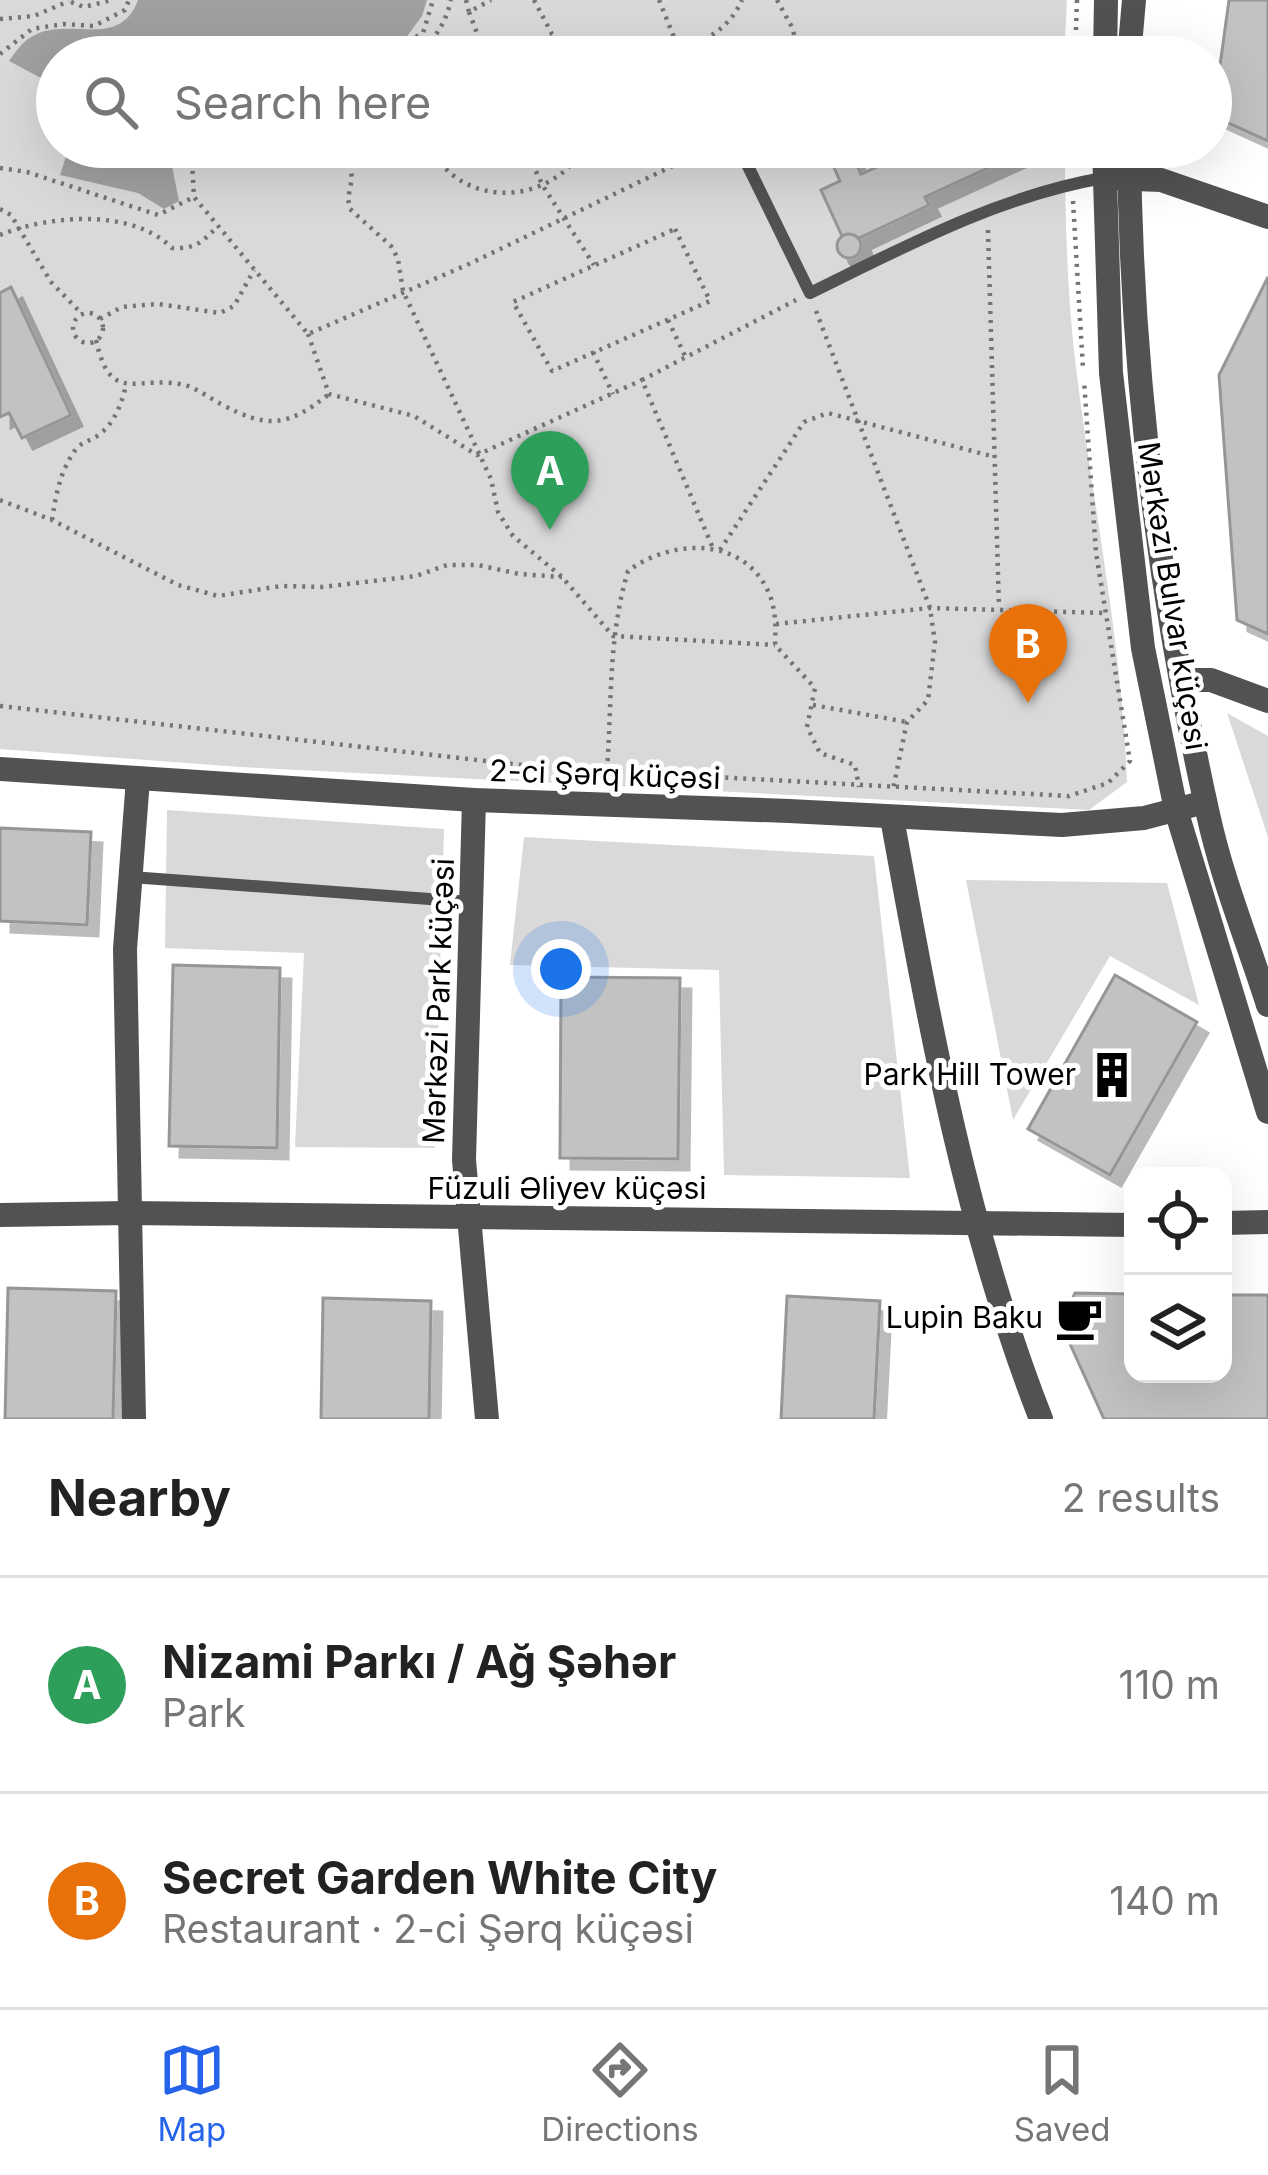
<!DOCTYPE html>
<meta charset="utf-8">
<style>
:root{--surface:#fff;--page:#f2f2f2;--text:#222;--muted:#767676;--line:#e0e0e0;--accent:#2563eb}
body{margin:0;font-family:Inter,sans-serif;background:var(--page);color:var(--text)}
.controls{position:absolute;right:36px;bottom:36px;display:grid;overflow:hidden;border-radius:24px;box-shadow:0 12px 48px #0002}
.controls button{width:108px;height:108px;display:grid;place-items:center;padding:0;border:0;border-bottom:3px solid var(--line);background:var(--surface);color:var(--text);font:60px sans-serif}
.you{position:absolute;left:561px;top:969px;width:42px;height:42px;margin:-30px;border:9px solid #fff;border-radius:50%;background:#1a73e8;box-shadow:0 0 0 18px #1a73e833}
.badge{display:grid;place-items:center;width:78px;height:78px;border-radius:50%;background:var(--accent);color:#fff;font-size:39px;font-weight:700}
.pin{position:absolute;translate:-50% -99px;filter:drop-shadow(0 3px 6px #0008)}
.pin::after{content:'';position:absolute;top:63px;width:42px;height:36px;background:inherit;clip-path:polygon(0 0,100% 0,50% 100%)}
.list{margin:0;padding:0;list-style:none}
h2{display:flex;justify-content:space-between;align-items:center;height:156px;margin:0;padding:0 48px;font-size:51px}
h2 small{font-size:39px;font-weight:400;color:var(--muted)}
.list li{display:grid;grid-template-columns:78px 1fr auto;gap:36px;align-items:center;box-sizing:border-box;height:216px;padding:0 48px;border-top:3px solid var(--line)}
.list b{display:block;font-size:45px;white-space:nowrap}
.list p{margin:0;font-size:39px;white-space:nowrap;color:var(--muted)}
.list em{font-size:39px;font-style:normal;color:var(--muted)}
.icon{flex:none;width:66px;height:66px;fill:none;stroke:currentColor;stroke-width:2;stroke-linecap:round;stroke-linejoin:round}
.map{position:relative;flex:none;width:1268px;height:1419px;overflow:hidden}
.search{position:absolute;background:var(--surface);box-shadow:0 12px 48px #0002;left:36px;right:36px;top:36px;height:132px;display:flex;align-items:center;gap:30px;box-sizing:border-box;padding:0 42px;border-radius:66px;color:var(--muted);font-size:45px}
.sheet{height:588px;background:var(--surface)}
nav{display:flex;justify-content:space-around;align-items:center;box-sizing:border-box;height:168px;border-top:3px solid var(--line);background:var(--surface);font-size:33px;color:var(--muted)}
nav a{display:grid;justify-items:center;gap:6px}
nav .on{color:var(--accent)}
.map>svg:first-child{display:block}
</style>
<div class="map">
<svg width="1268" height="1419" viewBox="0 0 1268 1419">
<defs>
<filter id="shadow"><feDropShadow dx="11" dy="11" stdDeviation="0" flood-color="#0004"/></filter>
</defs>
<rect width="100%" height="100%" fill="#fff"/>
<!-- green -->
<g fill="#d9d9d9">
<path d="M0,0H1067L1064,57H57V147H1065C1065,218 1067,289 1075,360C1092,501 1122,640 1127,782L1089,810L240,767L0,749Z"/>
<path d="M1227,713L1268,736V838V837Z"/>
<path d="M167,810L444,829L435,1148L295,1147L304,953L165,948Z"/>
<path d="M524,837L874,856L910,1178L724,1175L719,970L510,965Z"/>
<path d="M966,880L1167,883L1199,1005L1110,956L1013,1120Z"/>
</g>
<!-- water -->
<g fill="#a0a0a0">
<path d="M138,0H427L422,16L405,39L372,46L287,47L270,57H57V96L41,78L9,61C17,50 24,39 37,34C72,18 120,49 138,0Z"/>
<path d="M69,147H183L172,166L179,201L164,209L138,193L60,175Z"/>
</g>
<!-- building -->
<g fill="#c2c2c2" stroke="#969696" stroke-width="3" filter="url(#shadow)">
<path d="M1229,0H1268V141L1213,116Z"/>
<path d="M838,147H848L861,174L904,155L900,147H940L945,159L971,147H1016L1019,154L925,197L929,205L859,238L849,234L842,236L821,190L840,181L827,152Z"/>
<circle cx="849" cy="246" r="12"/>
<path d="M1268,277V634L1237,620L1219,375Z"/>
<path d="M11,287L71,415L22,438L9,413L0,417V293Z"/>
<path d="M0,828L91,832L87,925L0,921Z"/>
<path d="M173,965L280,968L277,1148L169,1146Z"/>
<path d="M1115,975L1197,1022L1110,1175L1028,1129Z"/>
<path d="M561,977L680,978L678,1159L560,1158Z"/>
<path d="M8,1288L116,1291L113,1419H5Z"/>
<path d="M1075,1293L1133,1294V1374H1223V1295H1268V1419H1104L1061,1324Z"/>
<path d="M787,1296L880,1301L874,1419H781Z"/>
<path d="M323,1298L431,1301L429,1419H321Z"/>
</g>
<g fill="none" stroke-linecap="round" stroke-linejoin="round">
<!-- path -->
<g stroke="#747474" stroke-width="4.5" stroke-dasharray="3 6" stroke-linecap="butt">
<path d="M466,0L469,12L491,0"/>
<path d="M534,0L552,34L582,57"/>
<path d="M659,0L682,57"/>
<path d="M777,0L793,29L798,57"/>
<path d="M71,2L84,7L112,0"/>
<path d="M469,12L486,57"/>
<path d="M0,19L34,16L69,1"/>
<path d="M680,52C707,39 729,29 742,0"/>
<path d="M0,54L32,29L63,24L94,26L125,10L129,0"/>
<path d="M284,57C342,48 366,66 423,33L433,0"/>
<path d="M409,57C433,45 445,25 451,0"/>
<path d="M609,57L629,46L673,38"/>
<path d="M1075,57L1077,0"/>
<path d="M214,147L192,161L194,197L308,334L469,264L712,147"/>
<path d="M347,147L352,178L348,199L350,209L391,246L398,259L403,291L491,479L498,512L513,536L562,577L613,636L775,645"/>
<path d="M430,147C462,210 551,206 584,147"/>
<path d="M524,147L543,186L594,265"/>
<path d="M1072,165V147"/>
<path d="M0,168L27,172L158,215L194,197"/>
<path d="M1073,201L1083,369"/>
<path d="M0,209L11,215L51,282L82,314"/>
<path d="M675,229L710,301L552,371L513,302Z"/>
<path d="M988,230L999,608"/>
<path d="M0,235C49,215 132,208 172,248C195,249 201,243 216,228"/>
<path d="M816,311L930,608L935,642L928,700L907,722L893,789"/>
<circle cx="88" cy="328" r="15"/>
<path d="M100,319L122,307L158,304L220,313L234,306L254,270"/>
<path d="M668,320L686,358"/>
<path d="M308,334L329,394L414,416L477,455L642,380"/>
<path d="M96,340C111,409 139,372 188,386C199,390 210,398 221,404C267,429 288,427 329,394"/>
<path d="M593,352L613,394"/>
<path d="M0,500L52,520L178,585L218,596L281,586L322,587L416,576L447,565H478L519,574L562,577"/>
<path d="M52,520C56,494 60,471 76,449C83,441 91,441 100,434C115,422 122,403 126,385"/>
<path d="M712,546L642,380L796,300"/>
<path d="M720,550L804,422L828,413L995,457"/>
<path d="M776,624L930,608L1105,613"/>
<path d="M813,705L907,722"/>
<path d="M0,706L548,768L1069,796L1108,783L1130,761L1096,553L1084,380"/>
<path d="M607,770C612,703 608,637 628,571C669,540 740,535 767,589C776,607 776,626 775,645L815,688L807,727L820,753L855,765L859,787"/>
</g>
<!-- service -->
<g stroke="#525252" stroke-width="12">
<path d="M742,154L810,293C904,247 999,196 1103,178"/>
<path d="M131,877L470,902"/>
</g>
<!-- minor -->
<g stroke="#525252" stroke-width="24">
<path d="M1109,178L1161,180L1268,217"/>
<path d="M1183,680H1211L1268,701"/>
<path d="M0,769L474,800L789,811L1062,825L1144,818L1205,802"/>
<path d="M474,800L464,1160L487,1419"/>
<path d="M892,818C929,1021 965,1225 1041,1419"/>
<path d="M0,1215L129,1213L1133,1225"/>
<path d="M1223,1223L1268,1222"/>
<path d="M134,1419L125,949L138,779"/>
</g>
<!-- tertiary -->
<g stroke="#525252" stroke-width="24">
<path d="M1105,57L1106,0"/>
<path d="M1129,57L1134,0"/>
<path d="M1104,147L1111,373L1143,648L1176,810L1268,1112"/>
<path d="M1129,147C1131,371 1159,595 1208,814C1222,879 1248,942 1268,1005"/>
</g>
</g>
<!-- icons -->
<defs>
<symbol id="building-bare" viewBox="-9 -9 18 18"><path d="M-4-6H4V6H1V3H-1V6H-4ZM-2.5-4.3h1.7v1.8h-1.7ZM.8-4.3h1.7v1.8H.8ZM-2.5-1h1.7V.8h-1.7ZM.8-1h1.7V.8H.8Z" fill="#000" stroke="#fff" stroke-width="2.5" paint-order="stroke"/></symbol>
<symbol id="cafe-bare" viewBox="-9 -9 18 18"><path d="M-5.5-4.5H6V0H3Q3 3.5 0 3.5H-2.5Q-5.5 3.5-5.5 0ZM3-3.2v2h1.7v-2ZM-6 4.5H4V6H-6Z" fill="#000" stroke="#fff" stroke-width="2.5" paint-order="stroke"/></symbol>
</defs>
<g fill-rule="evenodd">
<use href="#building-bare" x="1079" y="1042" width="66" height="66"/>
<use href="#cafe-bare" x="1046" y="1285" width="66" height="66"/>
</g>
<g text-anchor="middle" stroke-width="10" stroke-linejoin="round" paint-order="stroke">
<!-- street labels -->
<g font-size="30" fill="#000" stroke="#fff">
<text transform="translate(1172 596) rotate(81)" y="10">Mərkəzi Bulvar küçəsi</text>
<text transform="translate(605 775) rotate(2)" y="10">2-ci Şərq küçəsi</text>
<text transform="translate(439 1001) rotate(-88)" y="10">Mərkəzi Park küçəsi</text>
<text x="567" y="1199">Füzuli Əliyev küçəsi</text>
</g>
<!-- poi labels -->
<g font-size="30" fill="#000" stroke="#fff" text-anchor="end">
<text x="1076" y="1085">Park Hill Tower</text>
<text x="1043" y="1328">Lupin Baku</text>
</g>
</g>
</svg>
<div class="controls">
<button><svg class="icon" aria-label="locate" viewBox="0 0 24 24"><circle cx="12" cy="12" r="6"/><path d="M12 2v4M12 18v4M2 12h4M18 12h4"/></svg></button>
<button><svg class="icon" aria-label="layers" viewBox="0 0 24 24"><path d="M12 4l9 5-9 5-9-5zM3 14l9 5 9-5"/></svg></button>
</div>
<div class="you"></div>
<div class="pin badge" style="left:550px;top:530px;background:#2e9e5b">A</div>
<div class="pin badge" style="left:1028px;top:703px;background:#e8710a">B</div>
<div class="search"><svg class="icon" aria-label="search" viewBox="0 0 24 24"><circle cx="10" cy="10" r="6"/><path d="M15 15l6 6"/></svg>Search here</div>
</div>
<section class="sheet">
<h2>Nearby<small>2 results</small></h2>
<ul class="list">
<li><span class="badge" style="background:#2e9e5b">A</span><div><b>Nizami Parkı / Ağ Şəhər</b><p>Park</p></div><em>110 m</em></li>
<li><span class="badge" style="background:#e8710a">B</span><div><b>Secret Garden White City</b><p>Restaurant · 2-ci Şərq küçəsi</p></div><em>140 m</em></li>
</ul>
</section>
<nav>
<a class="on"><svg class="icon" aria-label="map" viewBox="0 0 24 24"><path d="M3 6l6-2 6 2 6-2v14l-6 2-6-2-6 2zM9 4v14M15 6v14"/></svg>Map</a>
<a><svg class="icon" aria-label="directions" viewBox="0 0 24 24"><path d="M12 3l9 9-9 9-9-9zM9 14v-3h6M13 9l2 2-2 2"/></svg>Directions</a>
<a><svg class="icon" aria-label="saved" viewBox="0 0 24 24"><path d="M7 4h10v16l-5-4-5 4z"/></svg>Saved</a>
</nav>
